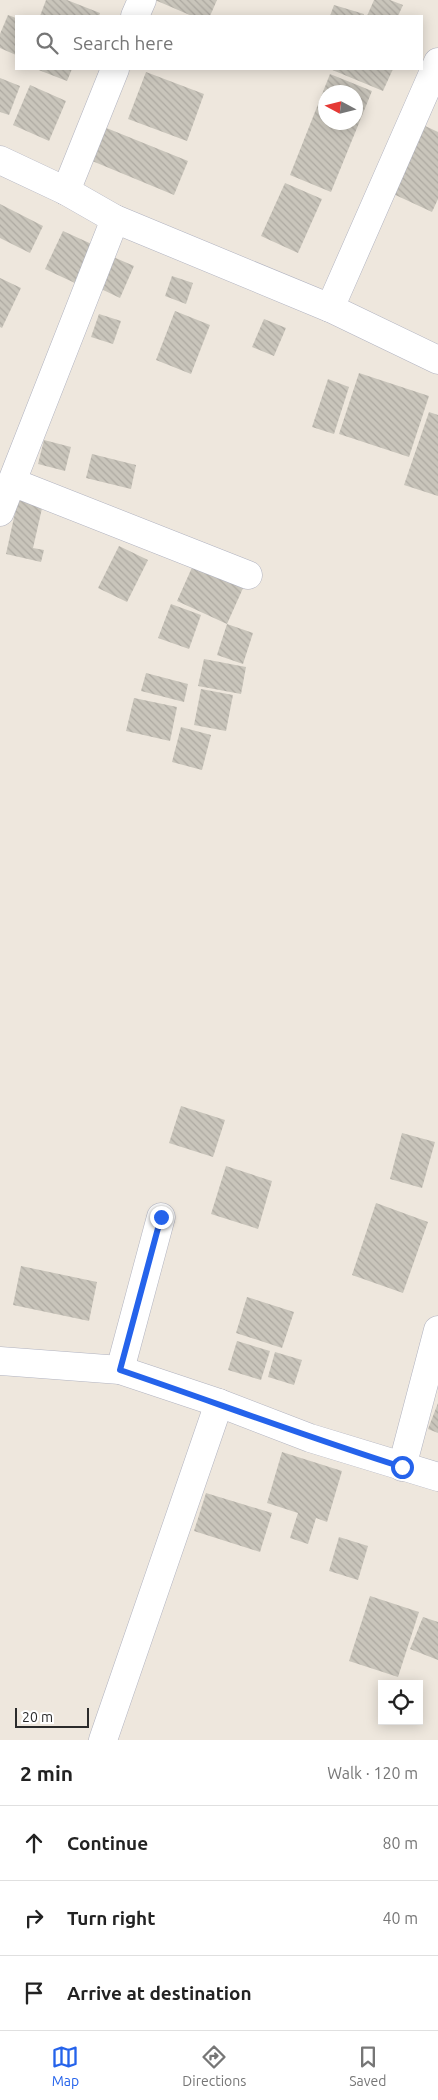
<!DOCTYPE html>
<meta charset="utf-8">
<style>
:root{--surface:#fff;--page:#f6f6f6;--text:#222;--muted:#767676;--line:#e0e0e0;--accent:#2563eb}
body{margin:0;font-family:Ubuntu,sans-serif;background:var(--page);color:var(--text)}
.controls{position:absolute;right:15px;bottom:15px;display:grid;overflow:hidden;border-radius:0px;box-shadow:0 2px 12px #0003}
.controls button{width:45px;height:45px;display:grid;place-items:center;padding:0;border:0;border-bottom:1px solid var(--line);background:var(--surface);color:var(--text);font:25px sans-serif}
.compass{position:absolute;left:318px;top:85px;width:45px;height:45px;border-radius:50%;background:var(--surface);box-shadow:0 2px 12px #0003;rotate:277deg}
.scale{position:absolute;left:15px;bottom:12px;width:74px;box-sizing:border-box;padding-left:5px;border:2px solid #2b2b2b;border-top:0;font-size:14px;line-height:18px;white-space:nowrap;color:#2b2b2b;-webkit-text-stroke:4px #fff;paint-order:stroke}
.stop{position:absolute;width:15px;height:15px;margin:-11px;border:4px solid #2563eb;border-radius:50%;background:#fff}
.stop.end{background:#2563eb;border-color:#fff;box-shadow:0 1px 5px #0008}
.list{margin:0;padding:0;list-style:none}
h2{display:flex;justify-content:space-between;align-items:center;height:65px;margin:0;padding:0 20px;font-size:21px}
h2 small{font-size:16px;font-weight:400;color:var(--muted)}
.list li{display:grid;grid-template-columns:32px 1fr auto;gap:15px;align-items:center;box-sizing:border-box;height:75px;padding:0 20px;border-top:1px solid var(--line)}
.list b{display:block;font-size:19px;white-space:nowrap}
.list em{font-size:16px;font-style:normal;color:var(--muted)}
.icon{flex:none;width:28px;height:28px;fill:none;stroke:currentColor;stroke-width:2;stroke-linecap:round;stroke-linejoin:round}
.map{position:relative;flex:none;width:438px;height:1740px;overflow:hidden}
.search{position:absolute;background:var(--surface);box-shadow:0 2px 12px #0003;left:15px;right:15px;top:15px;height:55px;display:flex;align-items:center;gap:12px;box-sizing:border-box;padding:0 18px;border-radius:0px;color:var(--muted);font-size:19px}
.sheet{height:290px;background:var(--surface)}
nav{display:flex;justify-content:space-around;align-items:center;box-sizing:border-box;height:70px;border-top:1px solid var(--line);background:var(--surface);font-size:14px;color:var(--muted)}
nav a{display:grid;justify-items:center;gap:2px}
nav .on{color:var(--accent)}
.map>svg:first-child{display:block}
</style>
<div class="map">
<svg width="438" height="1740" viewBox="0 0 438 1740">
<defs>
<pattern id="building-back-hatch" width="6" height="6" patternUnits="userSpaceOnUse" patternTransform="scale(1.25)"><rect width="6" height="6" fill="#c9c5bb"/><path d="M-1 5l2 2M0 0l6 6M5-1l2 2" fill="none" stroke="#ada9a1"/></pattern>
</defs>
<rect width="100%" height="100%" fill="#eee7dd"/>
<!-- building -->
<g fill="url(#building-back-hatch)" fill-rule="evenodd">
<path d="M46,0H67L100,13L99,16H40Z"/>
<path d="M155,0H217L210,16H192Z"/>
<path d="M374,0H390L403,5L398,16H367Z"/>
<path d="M334,5L364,14V16H330Z"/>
<path d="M8,15L16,18V55L0,48V34Z"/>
<path d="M36,69H72L67,81Z"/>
<path d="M330,69H393L383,91Z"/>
<path d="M146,72L204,94L187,141L128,119Z"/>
<path d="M330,74L372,91L331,192L290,175ZM326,92H356V122H326Z"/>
<path d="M0,78L20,86L9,115L0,112Z"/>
<path d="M30,85L66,101L49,141L13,125Z"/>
<path d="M421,124L438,132V199L432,212L389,192Z"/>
<path d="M99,125L188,161L174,195L85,158Z"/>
<path d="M285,183L322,199L298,253L261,236Z"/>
<path d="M0,204L43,226L30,253L0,238Z"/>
<path d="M63,231L96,246L77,284L45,269Z"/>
<path d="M111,256L134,266L120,298L97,287Z"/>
<path d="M172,276L193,283L186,304L165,296Z"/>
<path d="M0,278L21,288L2,328L0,327Z"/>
<path d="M175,311L210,325L191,374L156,360Z"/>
<path d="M99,314L121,321L113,344L91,337Z"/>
<path d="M264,319L286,328L274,356L252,347Z"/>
<path d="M359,373L429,396L409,457L339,434Z"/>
<path d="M328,379L349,387L334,434L312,427Z"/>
<path d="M429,412L438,415V496L404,485Z"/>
<path d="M44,440L71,447L65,471L38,464Z"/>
<path d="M92,454L136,465L131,489L86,478Z"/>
<path d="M18,499L43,504L33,548L44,550L41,562L6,554Z"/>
<path d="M119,546L148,560L127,602L98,588Z"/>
<path d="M194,563L244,586L227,624L253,633L243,664L217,655L227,624L177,601Z"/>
<path d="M171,604L201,615L189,649L158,638Z"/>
<path d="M204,659L246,667L241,694L198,686Z"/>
<path d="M146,673L188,684L184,702L141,691Z"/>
<path d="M201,689L233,695L226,731L194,725Z"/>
<path d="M134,698L177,707L170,741L126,731Z"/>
<path d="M181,727L211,735L202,770L172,762Z"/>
<path d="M181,1106L225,1120L213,1157L169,1143Z"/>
<path d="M402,1133L435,1142L422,1188L390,1179Z"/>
<path d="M226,1166L272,1181L258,1229L211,1214Z"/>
<path d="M376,1203L428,1222L403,1293L352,1275Z"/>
<path d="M21,1266L97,1282L89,1321L13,1305Z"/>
<path d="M247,1297L294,1312L282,1348L236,1333Z"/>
<path d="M237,1341L270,1351L261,1380L228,1370Z"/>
<path d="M275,1352L302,1360L294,1385L268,1377Z"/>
<path d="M438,1403V1433L428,1429Z"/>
<path d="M282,1452L342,1471L327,1522L316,1518L308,1544L290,1538L298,1513L267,1503Z"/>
<path d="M206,1493L272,1513L260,1552L194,1531Z"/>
<path d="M339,1537L368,1546L358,1580L329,1571Z"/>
<path d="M370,1596L419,1612L398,1677L349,1661Z"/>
<path d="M423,1617L438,1622V1660L410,1649Z"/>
</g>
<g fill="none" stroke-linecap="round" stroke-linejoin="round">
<defs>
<g id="minor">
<path d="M135,16L142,0"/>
<path d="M0,160L66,191L115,219L330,308L438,360"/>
<path d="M66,191L115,69"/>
<path d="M330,308L438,62"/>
<path d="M12,482L248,575"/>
<path d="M0,512L115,219"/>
<path d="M0,1361L120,1370L219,1403L310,1438L438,1477"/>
<path d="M120,1370L161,1217"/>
<path d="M402,1467L438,1330"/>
<path d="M103,1740L219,1403"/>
</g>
</defs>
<!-- minor casing -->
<use href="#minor" stroke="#b1b3c0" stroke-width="29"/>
<!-- minor -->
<use href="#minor" stroke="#fff" stroke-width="28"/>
</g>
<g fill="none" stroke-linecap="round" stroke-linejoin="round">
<!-- route -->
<path stroke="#2563eb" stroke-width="6" d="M161,1217L120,1370C214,1402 307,1437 402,1467"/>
</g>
</svg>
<div class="controls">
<button><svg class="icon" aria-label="locate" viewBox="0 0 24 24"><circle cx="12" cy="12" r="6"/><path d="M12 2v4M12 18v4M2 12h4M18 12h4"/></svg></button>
</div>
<svg class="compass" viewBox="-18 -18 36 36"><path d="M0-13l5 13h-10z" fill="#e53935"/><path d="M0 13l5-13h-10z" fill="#767676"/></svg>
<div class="scale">20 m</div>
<div class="stop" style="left:402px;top:1467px"></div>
<div class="stop end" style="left:161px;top:1217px"></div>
<div class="search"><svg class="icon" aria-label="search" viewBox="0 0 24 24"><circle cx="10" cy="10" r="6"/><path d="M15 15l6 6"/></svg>Search here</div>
</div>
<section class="sheet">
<h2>2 min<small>Walk · 120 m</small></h2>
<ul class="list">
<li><svg class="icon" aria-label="ahead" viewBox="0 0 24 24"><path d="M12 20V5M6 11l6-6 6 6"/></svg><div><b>Continue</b></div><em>80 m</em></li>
<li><svg class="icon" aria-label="right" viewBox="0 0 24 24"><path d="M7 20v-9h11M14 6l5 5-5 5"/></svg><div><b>Turn right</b></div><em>40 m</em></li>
<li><svg class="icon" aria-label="arrive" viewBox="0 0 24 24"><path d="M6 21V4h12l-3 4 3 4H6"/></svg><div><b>Arrive at destination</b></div></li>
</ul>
</section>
<nav>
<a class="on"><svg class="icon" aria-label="map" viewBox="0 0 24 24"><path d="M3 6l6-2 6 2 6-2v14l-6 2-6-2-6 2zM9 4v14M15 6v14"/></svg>Map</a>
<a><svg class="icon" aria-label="directions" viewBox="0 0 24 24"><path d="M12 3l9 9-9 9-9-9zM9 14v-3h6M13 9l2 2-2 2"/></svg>Directions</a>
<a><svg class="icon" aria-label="saved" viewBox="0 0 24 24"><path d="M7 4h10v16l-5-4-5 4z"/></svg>Saved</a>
</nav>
